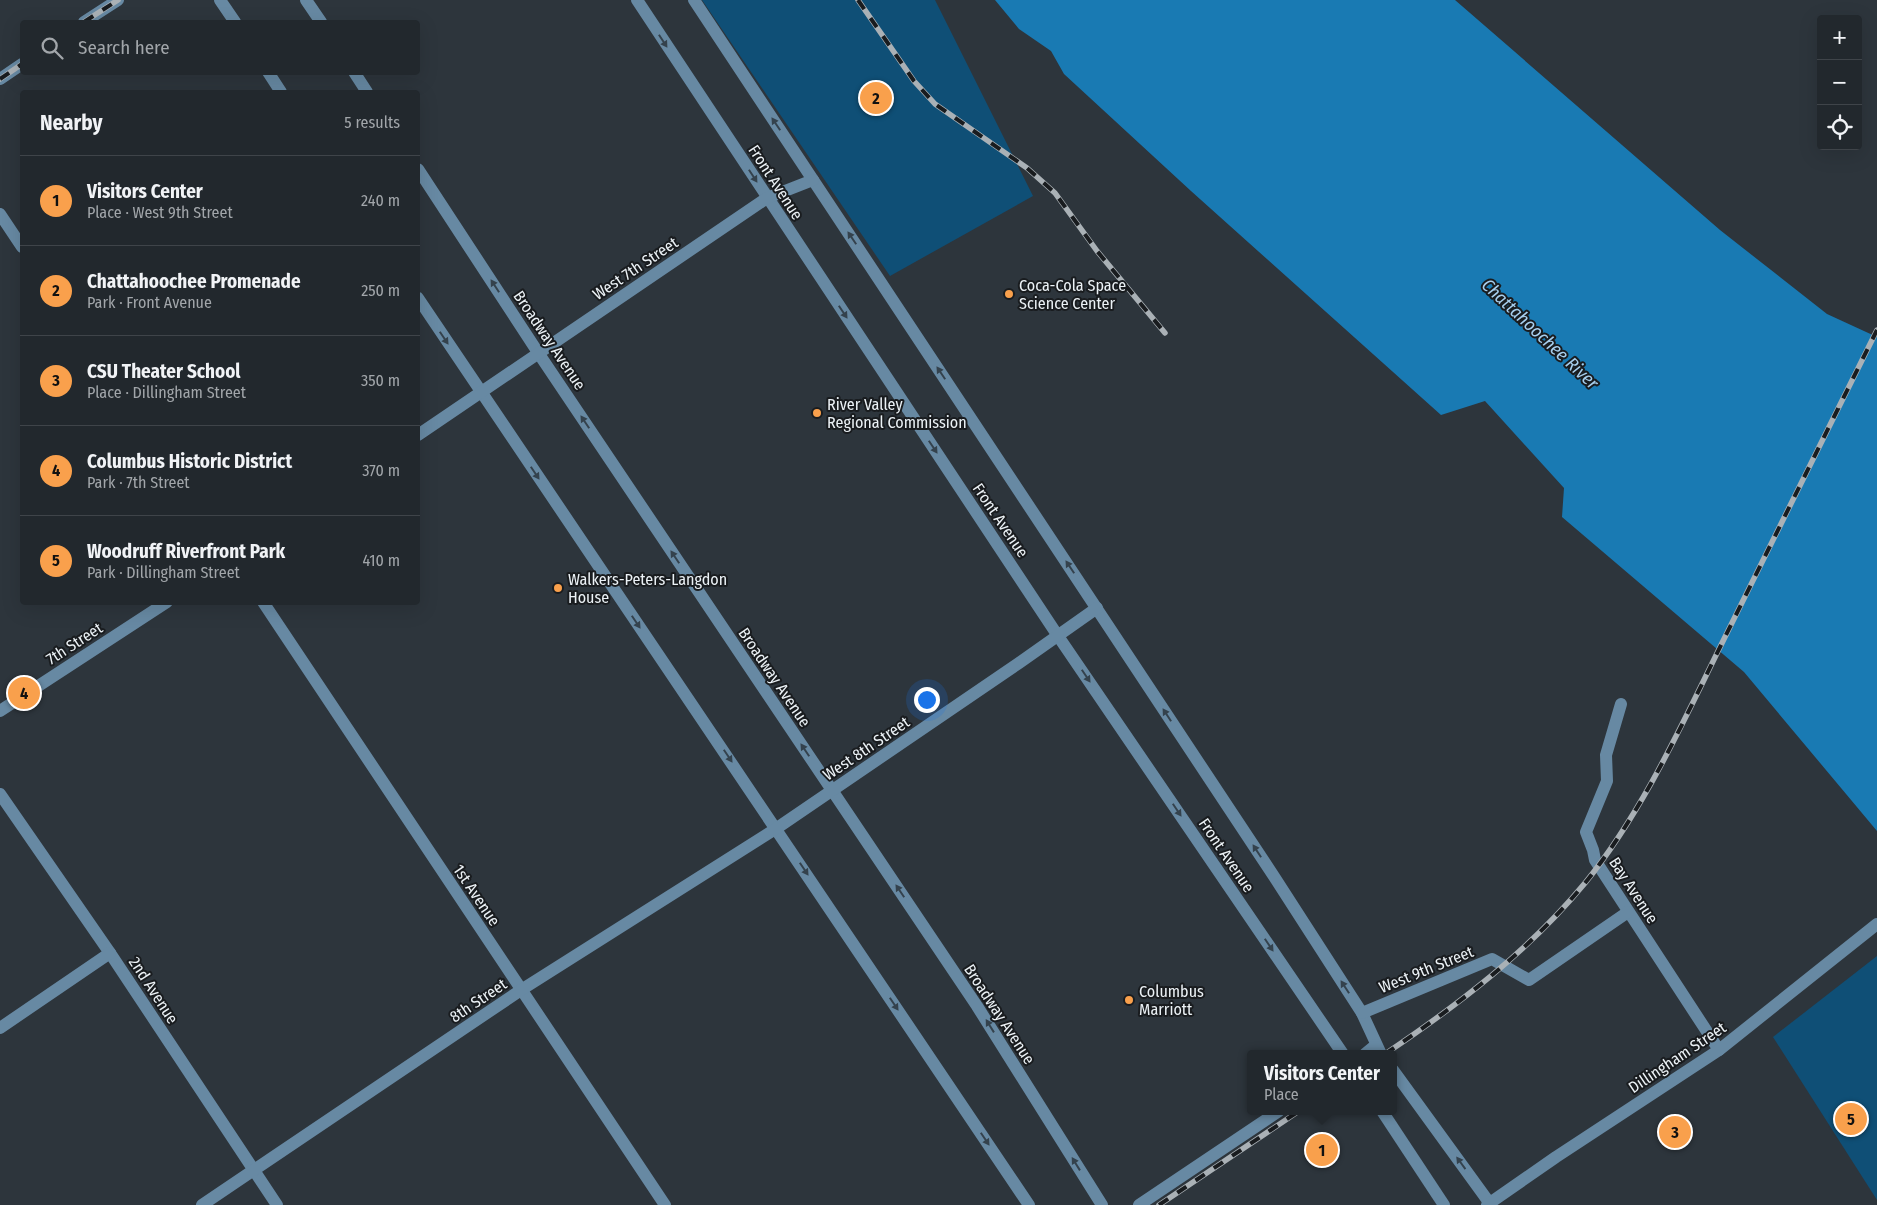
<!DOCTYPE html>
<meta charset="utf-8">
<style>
:root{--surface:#22282d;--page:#2e3439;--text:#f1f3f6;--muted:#a2a6aa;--line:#3f4449;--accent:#f9a04c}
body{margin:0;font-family:"Fira Sans Condensed",sans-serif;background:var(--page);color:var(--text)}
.controls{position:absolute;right:15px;top:15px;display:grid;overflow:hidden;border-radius:5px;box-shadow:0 5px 20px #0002}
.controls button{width:45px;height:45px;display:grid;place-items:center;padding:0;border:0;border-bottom:1px solid var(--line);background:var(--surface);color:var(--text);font:25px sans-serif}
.you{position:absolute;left:926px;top:699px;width:18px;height:18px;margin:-12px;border:4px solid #fff;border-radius:50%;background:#1a73e8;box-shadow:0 0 0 8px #1a73e833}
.badge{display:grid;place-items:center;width:32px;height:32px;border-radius:50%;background:var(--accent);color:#111;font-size:16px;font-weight:700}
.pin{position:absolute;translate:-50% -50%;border:2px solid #fff;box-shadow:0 1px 5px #0006}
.popup{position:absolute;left:1247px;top:1050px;width:150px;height:65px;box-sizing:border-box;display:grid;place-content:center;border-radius:5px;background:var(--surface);filter:drop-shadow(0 1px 4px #0005);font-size:16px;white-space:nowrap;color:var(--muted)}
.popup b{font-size:19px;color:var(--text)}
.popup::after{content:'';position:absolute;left:50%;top:100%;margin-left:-10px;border:10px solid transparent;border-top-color:var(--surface)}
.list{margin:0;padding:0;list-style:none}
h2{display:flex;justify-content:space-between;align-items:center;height:65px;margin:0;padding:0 20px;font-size:21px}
h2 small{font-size:16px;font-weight:400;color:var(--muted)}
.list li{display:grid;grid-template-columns:32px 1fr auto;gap:15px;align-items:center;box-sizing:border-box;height:90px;padding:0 20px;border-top:1px solid var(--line)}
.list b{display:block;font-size:19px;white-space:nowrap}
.list p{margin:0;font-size:16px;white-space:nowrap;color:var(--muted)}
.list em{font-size:16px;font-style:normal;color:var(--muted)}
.icon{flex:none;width:28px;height:28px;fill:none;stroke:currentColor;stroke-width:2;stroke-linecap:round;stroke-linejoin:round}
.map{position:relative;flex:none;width:1877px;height:1205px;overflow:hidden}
.search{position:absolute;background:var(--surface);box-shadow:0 5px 20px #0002;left:20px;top:20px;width:400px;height:55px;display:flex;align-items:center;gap:12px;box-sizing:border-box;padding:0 18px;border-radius:5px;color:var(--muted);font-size:19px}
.panel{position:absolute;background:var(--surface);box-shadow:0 5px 20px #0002;left:20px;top:90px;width:400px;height:515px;border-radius:5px}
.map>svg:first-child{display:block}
</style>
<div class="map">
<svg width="1877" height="1205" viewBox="0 0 1877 1205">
<rect width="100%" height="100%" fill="#2d353c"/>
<!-- green -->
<g fill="#0f4f76">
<path d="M702,0H935L1033,196L890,276Z"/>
<path d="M1877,956V1200L1773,1037Z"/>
</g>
<!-- water -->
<path fill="#197ab3" d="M995,0H1455L1720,230L1827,314L1877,337V831L1744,672L1562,517L1564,488L1485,401L1441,415L1191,191L1064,74L1051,51L1019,29Z"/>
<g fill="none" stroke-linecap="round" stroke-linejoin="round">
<!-- minor -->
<g stroke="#6789a3" stroke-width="12">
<path d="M220,0L235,22"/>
<path d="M306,0L321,22"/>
<path d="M637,0L1058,636L1343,1054"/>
<path d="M694,0L1275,878L1362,1013L1381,1054"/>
<path d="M84,22L118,0"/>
<path d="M268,72L281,92"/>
<path d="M354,72L367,92"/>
<path d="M0,79L22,64"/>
<path d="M418,169L539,354L977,1006L1102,1205"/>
<path d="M0,214L22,247"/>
<path d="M418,298L1029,1205"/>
<path d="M418,435L767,198L813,180"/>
<path d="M263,602L665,1205"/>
<path d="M1621,704L1606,755L1607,781L1586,832L1593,850L1595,860L1719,1050"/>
<path d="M0,711L167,602"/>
<path d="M0,794L110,953L277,1205"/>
<path d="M1362,1013L1492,959L1529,980L1628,912"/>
<path d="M0,1028L110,953"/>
<path d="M1365,1054L1376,1045"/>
<path d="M1393,1070L1491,1205"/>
<path d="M1382,1111L1444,1205"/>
<path d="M202,1205L521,990L777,828L1019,663L1097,608"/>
<path d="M1139,1205L1279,1111"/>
<path d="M1487,1205L1556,1157L1719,1050L1877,924"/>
</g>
<defs>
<g id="rail">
<path d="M858,0L914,81L935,104L1027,168L1055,193L1097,251L1165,333"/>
<path d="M84,22L118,0"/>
<path d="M0,79L22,64"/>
<path d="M1385,1054C1458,1005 1529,951 1585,883C1644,810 1683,722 1724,639C1775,536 1826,433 1877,330"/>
<path d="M1159,1205L1299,1111"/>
</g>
</defs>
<!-- rail casing -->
<use href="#rail" stroke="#aab1b6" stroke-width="5.5"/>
<!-- rail -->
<use href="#rail" stroke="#191c1f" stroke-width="4" stroke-dasharray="11" stroke-linecap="butt"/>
</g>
<!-- one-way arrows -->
<defs><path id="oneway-solid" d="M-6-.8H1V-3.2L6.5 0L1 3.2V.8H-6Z" transform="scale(1.25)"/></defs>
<g fill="#34424d">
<use href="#oneway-solid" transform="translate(663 41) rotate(57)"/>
<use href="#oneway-solid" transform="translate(776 124) rotate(-124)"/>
<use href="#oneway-solid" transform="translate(753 176) rotate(57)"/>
<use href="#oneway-solid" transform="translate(852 238) rotate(-124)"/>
<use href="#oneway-solid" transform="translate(495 286) rotate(-123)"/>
<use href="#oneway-solid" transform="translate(843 312) rotate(56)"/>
<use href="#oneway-solid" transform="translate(444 338) rotate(56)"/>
<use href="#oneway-solid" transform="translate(941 373) rotate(-124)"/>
<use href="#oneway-solid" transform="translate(585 422) rotate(-124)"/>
<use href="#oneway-solid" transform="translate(933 447) rotate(56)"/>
<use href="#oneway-solid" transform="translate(535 473) rotate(56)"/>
<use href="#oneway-solid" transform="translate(675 557) rotate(-124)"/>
<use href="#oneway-solid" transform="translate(1070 567) rotate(-124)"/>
<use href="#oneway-solid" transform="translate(636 622) rotate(56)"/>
<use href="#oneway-solid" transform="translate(1086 676) rotate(56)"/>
<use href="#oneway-solid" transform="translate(1167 715) rotate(-123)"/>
<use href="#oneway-solid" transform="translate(805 750) rotate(-124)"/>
<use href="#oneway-solid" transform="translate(728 756) rotate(56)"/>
<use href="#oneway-solid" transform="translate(1177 810) rotate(56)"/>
<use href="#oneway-solid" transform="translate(1257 851) rotate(-123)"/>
<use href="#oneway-solid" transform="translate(804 869) rotate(56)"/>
<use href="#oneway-solid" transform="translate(900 891) rotate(-124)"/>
<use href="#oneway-solid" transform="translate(1269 945) rotate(56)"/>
<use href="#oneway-solid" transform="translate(1345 987) rotate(-123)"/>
<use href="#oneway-solid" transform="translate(894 1004) rotate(56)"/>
<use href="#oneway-solid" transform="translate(990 1026) rotate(-122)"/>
<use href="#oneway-solid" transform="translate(985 1139) rotate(56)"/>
<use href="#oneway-solid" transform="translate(1461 1163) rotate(-126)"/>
<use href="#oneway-solid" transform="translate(1076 1164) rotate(-122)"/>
</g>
<!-- markers -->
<g fill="#f9a04c" stroke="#191c1f" stroke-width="2">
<circle cx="1009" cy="294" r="5"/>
<circle cx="817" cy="413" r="5"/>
<circle cx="558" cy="588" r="5"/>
<circle cx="1129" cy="1000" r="5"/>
</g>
<g text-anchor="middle" stroke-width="4" stroke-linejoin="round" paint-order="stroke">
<!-- street labels -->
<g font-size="16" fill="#ecf2f6" stroke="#191c1f">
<text transform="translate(776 182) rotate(57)" y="6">Front Avenue</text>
<text transform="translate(635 268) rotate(-34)" y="6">West 7th Street</text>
<text transform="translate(550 340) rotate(56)" y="6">Broadway Avenue</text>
<text transform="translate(1001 520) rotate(56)" y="6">Front Avenue</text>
<text transform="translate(74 643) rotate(-33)" y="6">7th Street</text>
<text transform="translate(775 677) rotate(56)" y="6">Broadway Avenue</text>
<text transform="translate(866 748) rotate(-34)" y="6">West 8th Street</text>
<text transform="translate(1227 855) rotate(56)" y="6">Front Avenue</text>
<text transform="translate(1634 890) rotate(57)" y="6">Bay Avenue</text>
<text transform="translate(477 895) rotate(56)" y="6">1st Avenue</text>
<text transform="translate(1426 969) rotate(-22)" y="6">West 9th Street</text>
<text transform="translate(154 990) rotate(57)" y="6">2nd Avenue</text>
<text transform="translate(478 1000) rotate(-34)" y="6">8th Street</text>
<text transform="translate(1000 1014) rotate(57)" y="6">Broadway Avenue</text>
<text transform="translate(1677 1057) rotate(-34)" y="6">Dillingham Street</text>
</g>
<!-- poi labels -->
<g font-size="16" fill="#ecf2f6" stroke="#191c1f" text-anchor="start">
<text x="1019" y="291">Coca-Cola Space<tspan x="1019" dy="18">Science Center</tspan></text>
<text x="827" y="410">River Valley<tspan x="827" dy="18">Regional Commission</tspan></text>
<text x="568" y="585">Walkers-Peters-Langdon<tspan x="568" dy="18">House</tspan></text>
<text x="1139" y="997">Columbus<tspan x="1139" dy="18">Marriott</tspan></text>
</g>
<!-- water labels -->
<g font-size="18" font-style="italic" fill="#a7cfee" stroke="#191c1f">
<text transform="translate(1540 334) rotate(43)" y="6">Chattahoochee River</text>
</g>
</g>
</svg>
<div class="controls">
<button>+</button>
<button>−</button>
<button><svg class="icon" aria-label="locate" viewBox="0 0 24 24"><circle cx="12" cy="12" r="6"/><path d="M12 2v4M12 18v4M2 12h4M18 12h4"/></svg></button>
</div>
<div class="you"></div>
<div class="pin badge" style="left:1322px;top:1150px">1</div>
<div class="popup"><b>Visitors Center</b>Place</div>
<div class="pin badge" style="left:876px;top:98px">2</div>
<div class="pin badge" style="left:1675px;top:1132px">3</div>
<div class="pin badge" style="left:24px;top:693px">4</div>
<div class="pin badge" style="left:1851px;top:1119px">5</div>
<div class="search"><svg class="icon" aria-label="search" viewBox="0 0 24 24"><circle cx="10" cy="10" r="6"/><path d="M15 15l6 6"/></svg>Search here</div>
<section class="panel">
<h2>Nearby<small>5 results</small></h2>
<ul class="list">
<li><span class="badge">1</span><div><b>Visitors Center</b><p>Place · West 9th Street</p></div><em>240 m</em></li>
<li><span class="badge">2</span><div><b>Chattahoochee Promenade</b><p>Park · Front Avenue</p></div><em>250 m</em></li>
<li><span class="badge">3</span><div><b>CSU Theater School</b><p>Place · Dillingham Street</p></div><em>350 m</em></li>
<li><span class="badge">4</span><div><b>Columbus Historic District</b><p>Park · 7th Street</p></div><em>370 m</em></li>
<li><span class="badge">5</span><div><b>Woodruff Riverfront Park</b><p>Park · Dillingham Street</p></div><em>410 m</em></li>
</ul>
</section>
</div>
